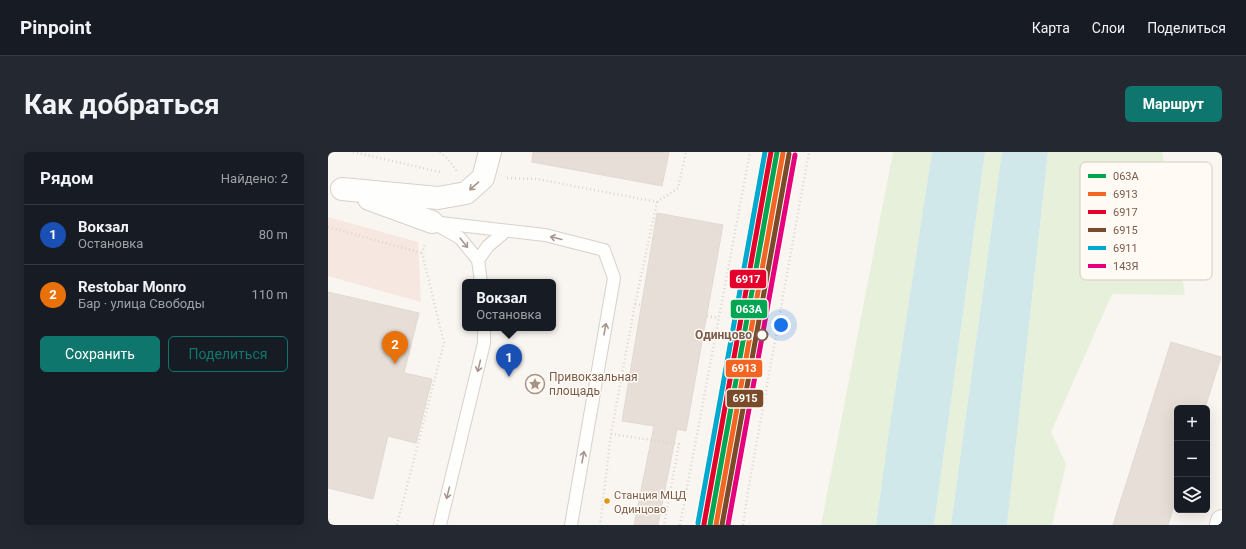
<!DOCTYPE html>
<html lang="ru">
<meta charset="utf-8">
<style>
:root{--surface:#171b24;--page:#242831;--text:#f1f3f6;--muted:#9ea1a6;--line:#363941;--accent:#0f766e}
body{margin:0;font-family:Roboto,sans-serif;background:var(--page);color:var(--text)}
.controls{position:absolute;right:12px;bottom:12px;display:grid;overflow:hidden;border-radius:6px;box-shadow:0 4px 16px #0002}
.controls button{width:36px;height:36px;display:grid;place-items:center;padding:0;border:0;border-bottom:1px solid var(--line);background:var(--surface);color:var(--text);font:20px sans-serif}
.you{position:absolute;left:453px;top:173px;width:14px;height:14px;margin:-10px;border:3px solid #fff;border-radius:50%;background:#1a73e8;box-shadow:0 0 0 6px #1a73e833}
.badge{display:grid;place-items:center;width:26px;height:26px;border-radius:50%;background:var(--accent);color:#fff;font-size:13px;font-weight:700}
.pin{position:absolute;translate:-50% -33px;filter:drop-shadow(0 1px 2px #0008)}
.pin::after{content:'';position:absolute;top:21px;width:14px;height:12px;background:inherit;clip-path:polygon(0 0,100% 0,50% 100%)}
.popup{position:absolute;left:134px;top:127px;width:94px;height:52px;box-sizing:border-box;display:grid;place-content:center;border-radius:6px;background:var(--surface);filter:drop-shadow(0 1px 3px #0005);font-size:13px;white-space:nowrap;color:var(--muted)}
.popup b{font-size:15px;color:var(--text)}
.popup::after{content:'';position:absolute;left:50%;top:100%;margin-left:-8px;border:8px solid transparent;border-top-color:var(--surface)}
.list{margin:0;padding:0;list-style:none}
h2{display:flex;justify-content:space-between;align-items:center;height:52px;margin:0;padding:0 16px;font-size:17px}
h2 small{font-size:13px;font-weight:400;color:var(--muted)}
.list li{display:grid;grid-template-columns:26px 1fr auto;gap:12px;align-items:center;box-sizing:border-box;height:60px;padding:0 16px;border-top:1px solid var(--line)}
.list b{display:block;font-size:15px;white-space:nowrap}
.list p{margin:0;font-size:13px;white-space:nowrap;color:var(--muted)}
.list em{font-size:13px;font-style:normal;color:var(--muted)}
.actions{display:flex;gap:8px;padding:12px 16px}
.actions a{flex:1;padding:9px 0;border:1px solid var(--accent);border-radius:6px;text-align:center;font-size:14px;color:var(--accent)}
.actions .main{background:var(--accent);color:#fff}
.icon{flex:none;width:22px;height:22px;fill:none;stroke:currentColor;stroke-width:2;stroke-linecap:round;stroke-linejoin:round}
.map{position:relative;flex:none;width:894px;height:373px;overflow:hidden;border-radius:6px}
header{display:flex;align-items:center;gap:24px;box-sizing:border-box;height:56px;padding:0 20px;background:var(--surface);border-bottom:1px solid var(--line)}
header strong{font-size:19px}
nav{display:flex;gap:22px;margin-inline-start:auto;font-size:14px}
.intro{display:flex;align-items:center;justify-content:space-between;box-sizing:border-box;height:96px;padding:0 24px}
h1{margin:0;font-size:28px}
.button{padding:10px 18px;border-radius:6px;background:var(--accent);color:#fff;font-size:14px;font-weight:700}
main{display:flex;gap:24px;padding:0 24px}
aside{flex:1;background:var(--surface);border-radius:6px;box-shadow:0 4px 16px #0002}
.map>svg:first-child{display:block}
</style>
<header>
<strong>Pinpoint</strong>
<nav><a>Карта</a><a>Слои</a><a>Поделиться</a></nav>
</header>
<div class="intro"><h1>Как добраться</h1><a class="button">Маршрут</a></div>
<main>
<aside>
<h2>Рядом<small>Найдено: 2</small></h2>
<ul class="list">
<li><span class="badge" style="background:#1a4fb4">1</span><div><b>Вокзал</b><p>Остановка</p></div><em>80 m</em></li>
<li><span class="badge" style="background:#e8710a">2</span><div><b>Restobar Monro</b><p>Бар · улица Свободы</p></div><em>110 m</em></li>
</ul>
<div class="actions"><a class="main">Сохранить</a><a>Поделиться</a></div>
</aside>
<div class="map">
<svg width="894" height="373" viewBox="0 0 894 373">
<rect width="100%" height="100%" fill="#f9f5f0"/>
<!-- commercial -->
<path fill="#f6e8e1" d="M0,65L90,90L93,150L0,124Z"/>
<!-- green -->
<g fill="#e7f0db">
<path d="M565,0H604L561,279L548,373H493Z"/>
<path d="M657,0H674L623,373H606Z"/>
<path d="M720,0H834L857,143L784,142L723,280L738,312L724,373H679Z"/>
</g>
<!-- water -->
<g fill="#d0e8ea">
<path d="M604,0H657L606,373H548L561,279Z"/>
<path d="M674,0H720L679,373H623Z"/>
</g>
<!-- building -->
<g fill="#e6ded7" stroke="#e2d8d2">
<path d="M205,0H341L334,34L204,10Z"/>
<path d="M329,61L395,73L358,279L349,277L330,373H306L326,274L294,269Z"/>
<path d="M0,140L91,161L76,221L104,227L88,291L60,284L45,347L0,336Z"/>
<path d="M843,190L893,205L877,256H849V344L840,373H785Z"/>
</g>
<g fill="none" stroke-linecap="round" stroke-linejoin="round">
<defs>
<g id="lane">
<path d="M104,70L217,83L276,98L286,126L243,373"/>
<path d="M109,73L132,86L150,108L153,130"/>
<path d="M150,108L160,94L178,79"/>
<path d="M112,373L156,191V176"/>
</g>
<g id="street">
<path d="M14,37L110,46L138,41L155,26L162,0"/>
<path d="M41,47L104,70"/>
</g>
<path id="secondary" d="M893,373L894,369"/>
</defs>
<!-- lane casing -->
<use href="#lane" stroke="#d7d1cb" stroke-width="14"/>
<!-- street casing -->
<use href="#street" stroke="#d7d1cb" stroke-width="24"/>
<!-- secondary casing -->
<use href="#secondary" stroke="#d9d2cb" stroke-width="24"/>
<!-- path -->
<g stroke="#dcd5d0" stroke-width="2.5" stroke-dasharray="1 3" stroke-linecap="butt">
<path d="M25,0L112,20"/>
<path d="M112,0L119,6L129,19"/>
<path d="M179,26L209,27L329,50L307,152L283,282L272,373"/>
<path d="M329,50L350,36L358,0"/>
<path d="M0,75L94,101"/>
<path d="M307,152L314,153"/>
<path d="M379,164L391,166"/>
<path d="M283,282L351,292L336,373"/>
<path d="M69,373L116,191L94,101L97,92"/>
<path d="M352,373L422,0"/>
<path d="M415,373L421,333L481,0"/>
</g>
<!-- lane -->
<use href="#lane" stroke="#fefefd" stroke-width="12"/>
<!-- street -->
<use href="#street" stroke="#fefefd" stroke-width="22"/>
<!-- secondary -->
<use href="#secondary" stroke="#fefefd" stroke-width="22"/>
<defs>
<path id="rail-1" d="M382,373L449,0"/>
<path id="rail-2" d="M388,373L455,1"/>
<path id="rail-3" d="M376,372L443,0"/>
<path id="rail-4" d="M394,373L461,2"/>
<path id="rail-5" d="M370,371L437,0"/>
<path id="rail-6" d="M400,373L467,3"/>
</defs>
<!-- rail-1 casing -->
<use href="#rail-1" stroke="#fffaf3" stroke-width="8"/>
<!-- rail-2 casing -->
<use href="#rail-2" stroke="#fffaf3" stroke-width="8"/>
<!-- rail-3 casing -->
<use href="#rail-3" stroke="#fffaf3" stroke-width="8"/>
<!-- rail-4 casing -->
<use href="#rail-4" stroke="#fffaf3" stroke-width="8"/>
<!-- rail-5 casing -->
<use href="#rail-5" stroke="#fffaf3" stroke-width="8"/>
<!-- rail-6 casing -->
<use href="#rail-6" stroke="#fffaf3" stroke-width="8"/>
<!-- rail-1 -->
<use href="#rail-1" stroke="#00a651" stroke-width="5"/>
<!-- rail-2 -->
<use href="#rail-2" stroke="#f26522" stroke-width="5"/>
<!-- rail-3 -->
<use href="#rail-3" stroke="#e4002b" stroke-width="5"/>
<!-- rail-4 -->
<use href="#rail-4" stroke="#7a4b2a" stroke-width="5"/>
<!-- rail-5 -->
<use href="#rail-5" stroke="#00a9ce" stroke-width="5"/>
<!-- rail-6 -->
<use href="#rail-6" stroke="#e5007d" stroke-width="5"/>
</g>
<!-- one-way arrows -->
<defs><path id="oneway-shaft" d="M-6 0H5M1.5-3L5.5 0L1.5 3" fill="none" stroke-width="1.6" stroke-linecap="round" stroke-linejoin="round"/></defs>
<g stroke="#a8958b">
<use href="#oneway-shaft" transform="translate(146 34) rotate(139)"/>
<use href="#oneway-shaft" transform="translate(228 86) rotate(-166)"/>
<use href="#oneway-shaft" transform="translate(136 91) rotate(51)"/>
<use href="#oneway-shaft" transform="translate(277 177) rotate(-80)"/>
<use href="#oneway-shaft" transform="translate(151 214) rotate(104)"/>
<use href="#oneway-shaft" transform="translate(255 305) rotate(-80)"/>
<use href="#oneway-shaft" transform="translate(120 341) rotate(104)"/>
</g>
<!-- icons -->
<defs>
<symbol id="sight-ring" viewBox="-11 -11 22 22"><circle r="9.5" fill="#fffaf3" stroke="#a69286" stroke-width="1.5"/><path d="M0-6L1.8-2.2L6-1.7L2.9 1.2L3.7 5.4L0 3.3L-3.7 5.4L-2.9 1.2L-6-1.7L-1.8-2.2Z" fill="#a69286"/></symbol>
</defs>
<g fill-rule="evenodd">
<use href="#sight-ring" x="196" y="221" width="22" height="22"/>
</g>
<!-- markers -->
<circle fill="#fffaf3" stroke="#7a5c4d" stroke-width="2" cx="434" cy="183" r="5.5"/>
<circle fill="#de970f" stroke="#fffaf3" stroke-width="1.5" cx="279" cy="349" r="3.5"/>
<g text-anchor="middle" stroke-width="3" stroke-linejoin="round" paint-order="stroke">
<!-- bus labels -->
<g font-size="11" fill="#7a5c4d" stroke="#fffaf3" text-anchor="start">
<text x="286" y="347">Станция МЦД<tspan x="286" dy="14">Одинцово</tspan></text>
</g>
<!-- stop labels -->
<g font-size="12" font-weight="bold" fill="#7a5c4d" stroke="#fffaf3" text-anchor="end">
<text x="424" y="187">Одинцово</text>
</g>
<!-- poi labels -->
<g font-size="12" fill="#7a5c4d" stroke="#fffaf3" text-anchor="start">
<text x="221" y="229">Привокзальная<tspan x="221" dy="14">площадь</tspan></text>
</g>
</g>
<!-- legend -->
<rect x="752" y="10" width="132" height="118" rx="6" fill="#fffaf3" stroke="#d7cbc1" stroke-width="1"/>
<rect x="760" y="22" width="18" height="4" fill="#00a651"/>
<rect x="760" y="40" width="18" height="4" fill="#f26522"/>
<rect x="760" y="58" width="18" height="4" fill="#e4002b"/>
<rect x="760" y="76" width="18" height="4" fill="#7a4b2a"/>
<rect x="760" y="94" width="18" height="4" fill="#00a9ce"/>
<rect x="760" y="112" width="18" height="4" fill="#e5007d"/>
<g font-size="11" fill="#7a5c4d">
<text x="785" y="28">063А</text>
<text x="785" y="46">6913</text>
<text x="785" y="64">6917</text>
<text x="785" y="82">6915</text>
<text x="785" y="100">6911</text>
<text x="785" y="118">143Я</text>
</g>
<g stroke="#fffaf3" stroke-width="1.5">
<rect x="401" y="117" width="38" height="20" rx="4" fill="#e4002b"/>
<rect x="402" y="147" width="38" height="20" rx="4" fill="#00a651"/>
<rect x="397" y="207" width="38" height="19" rx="4" fill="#f26522"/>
<rect x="398" y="237" width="38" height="19" rx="4" fill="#7a4b2a"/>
</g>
<g font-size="11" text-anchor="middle" font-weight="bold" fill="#fff">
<text x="420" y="131">6917</text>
<text x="421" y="161">063А</text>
<text x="416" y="220">6913</text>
<text x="417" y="250">6915</text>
</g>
</svg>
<div class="controls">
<button>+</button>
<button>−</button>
<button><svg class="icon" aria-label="layers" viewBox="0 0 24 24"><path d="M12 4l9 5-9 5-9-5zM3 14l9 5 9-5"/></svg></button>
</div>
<div class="you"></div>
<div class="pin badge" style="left:181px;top:225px;background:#1a4fb4">1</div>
<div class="popup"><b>Вокзал</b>Остановка</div>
<div class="pin badge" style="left:67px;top:212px;background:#e8710a">2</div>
</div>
</main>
